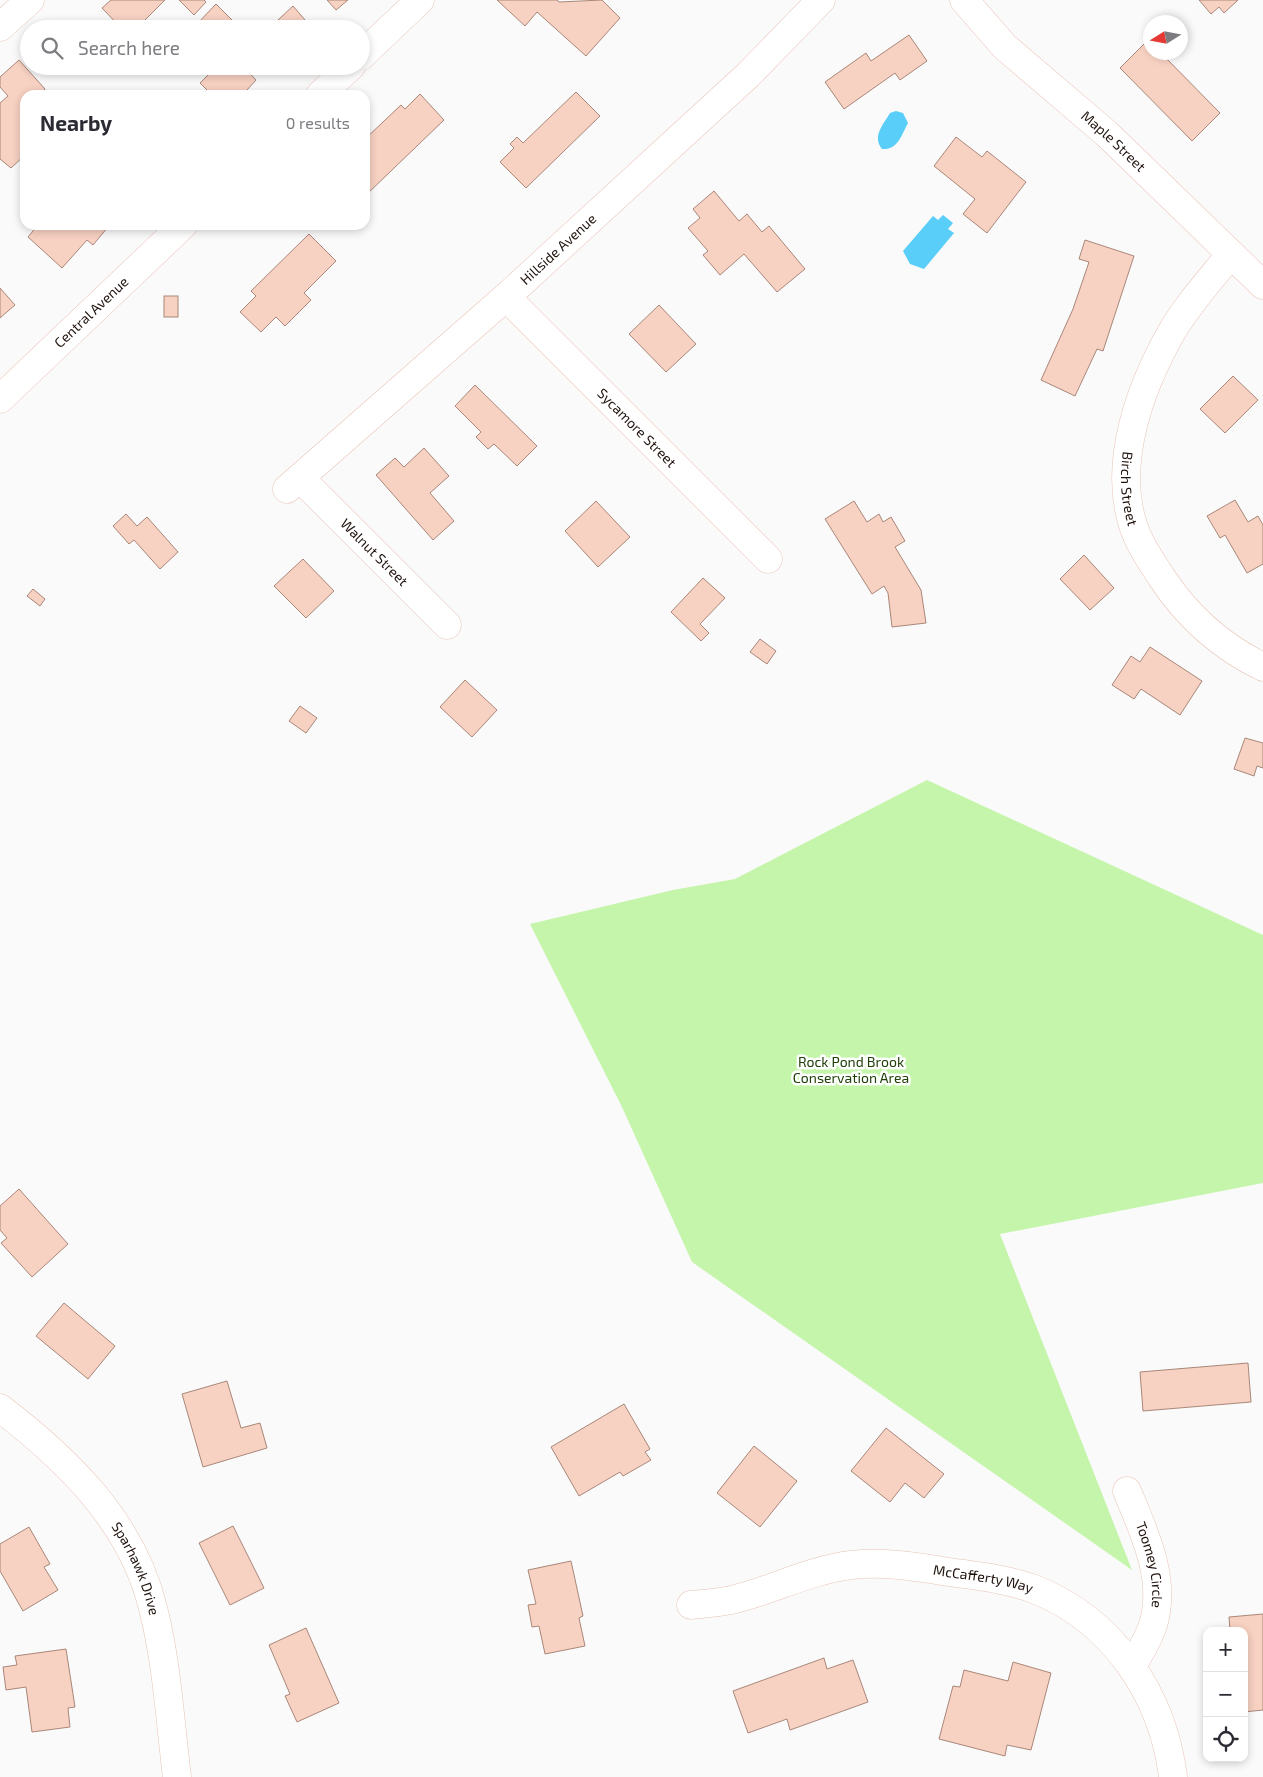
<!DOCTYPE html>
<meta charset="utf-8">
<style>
:root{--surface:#fff;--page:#f2f2f3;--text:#2b2b33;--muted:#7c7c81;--line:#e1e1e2}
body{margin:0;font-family:"Exo 2",sans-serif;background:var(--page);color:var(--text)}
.controls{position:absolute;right:15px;bottom:15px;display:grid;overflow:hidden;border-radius:10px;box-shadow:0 2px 8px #0003}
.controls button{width:45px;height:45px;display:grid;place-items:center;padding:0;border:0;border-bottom:1px solid var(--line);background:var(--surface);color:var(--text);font:25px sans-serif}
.compass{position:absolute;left:1143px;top:15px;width:45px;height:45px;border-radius:50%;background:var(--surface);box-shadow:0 2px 8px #0003;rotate:259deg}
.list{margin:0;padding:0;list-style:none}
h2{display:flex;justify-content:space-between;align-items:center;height:65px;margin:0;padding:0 20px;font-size:21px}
h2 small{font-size:16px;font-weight:400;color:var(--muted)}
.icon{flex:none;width:28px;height:28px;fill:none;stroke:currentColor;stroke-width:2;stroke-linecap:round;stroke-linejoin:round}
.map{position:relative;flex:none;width:1263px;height:1777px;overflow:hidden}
.search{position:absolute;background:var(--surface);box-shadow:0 2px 8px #0003;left:20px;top:20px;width:350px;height:55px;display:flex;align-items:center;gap:12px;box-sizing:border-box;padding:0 18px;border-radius:28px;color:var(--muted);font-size:19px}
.panel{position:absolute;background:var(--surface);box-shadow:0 2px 8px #0003;left:20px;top:90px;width:350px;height:140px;border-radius:15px}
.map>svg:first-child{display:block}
</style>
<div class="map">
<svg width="1263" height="1777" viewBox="0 0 1263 1777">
<rect width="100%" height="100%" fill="#fafafa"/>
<!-- green -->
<path fill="#c5f5ab" d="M927,780L1263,935V1183L1000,1234L1132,1570L692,1262L622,1107L530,924L673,890L735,879Z"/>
<!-- water -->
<g fill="#59cef8">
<path d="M896,111L903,113L908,123C901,136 898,150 882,149C872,136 883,125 890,113Z"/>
<path d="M943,215L953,223L948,229L954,233L924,269L910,264L903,251L933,216L938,220Z"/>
</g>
<!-- building -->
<g fill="#f7d1c2" stroke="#a98779">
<path d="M111,0H165L136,29H122L102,8Z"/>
<path d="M179,0H204L206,2L194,15Z"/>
<path d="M327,0H348L336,10Z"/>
<path d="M497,0H557L559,2L602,0L620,18L586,56L537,12L525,26Z"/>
<path d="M1199,0H1238L1224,13L1219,7L1211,14Z"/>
<path d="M216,4L238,26L236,29H202L197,24Z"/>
<path d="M293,6L312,28V29H286L278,20Z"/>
<path d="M909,35L927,61L900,80L895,73L844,109L825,82L866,53L871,61Z"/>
<path d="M1148,40L1150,43V52H1160L1220,113L1192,141L1120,68Z"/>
<path d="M19,60L45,89L39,95H25V155L11,168L0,159V103L8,96L0,87V77Z"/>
<path d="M243,66L256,80L247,90L253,95H212L200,83L210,73L205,66Z"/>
<path d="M576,92L600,116L526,188L500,162L514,148L510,144L517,137L523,143Z"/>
<path d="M420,94L444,120L365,196V139L401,105L405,109Z"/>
<path d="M956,137L982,157L987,151L1026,182L987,233L963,214L975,199L934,166Z"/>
<path d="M714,191L739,221L747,214L762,232L769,226L805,269L777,292L744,254L720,275L703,255L708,251L688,228L700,218L693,209Z"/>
<path d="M38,225H106L108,227L93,245L87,240L62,268L28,237Z"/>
<path d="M309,234L336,261L304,293L311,300L285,326L276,317L261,332L240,312L256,296L251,291Z"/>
<path d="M1085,240L1134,256L1103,351L1097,349L1075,396L1041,380L1073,309L1089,262L1079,259Z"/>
<path d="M0,288L15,305L0,318Z"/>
<rect x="164" y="296" width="14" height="21"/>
<path d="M659,305L696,344L666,372L629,334Z"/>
<path d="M1233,376L1258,400L1225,433L1200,409Z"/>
<path d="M475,385L537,446L517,466L494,444L488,449L476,437L481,432L455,406Z"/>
<path d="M424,448L449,476L430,493L454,521L433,540L376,475L395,458L404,467Z"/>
<path d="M1235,500L1248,522L1258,516L1263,525V564L1247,573L1225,535L1220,538L1207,516Z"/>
<path d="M596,501L630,537L598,567L565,531Z"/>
<path d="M854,501L867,522L879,514L883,522L891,517L905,541L895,547L921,590L926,623L892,627L888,593L884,586L872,594L825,519Z"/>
<path d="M126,514L137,526L147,517L178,552L160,569L134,540L129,544L113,526Z"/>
<path d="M1084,555L1114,588L1090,610L1060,579Z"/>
<path d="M303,559L334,591L306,618L274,586Z"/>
<path d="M703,578L725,598L700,624L709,633L701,641L671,612Z"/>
<path d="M33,589L45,599L40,606L27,596Z"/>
<path d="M760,639L776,651L767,664L750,652Z"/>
<path d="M1150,647L1202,681L1180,715L1141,689L1134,699L1112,685L1131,656L1140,662Z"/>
<path d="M465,680L497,710L472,737L440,707Z"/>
<path d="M300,706L317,718L306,733L289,721Z"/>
<path d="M1245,738L1263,743V768L1257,766L1254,776L1234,769Z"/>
<path d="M19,1189L68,1244L32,1277L1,1243L7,1238L0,1230V1206Z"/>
<path d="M64,1303L115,1346L88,1379L36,1336Z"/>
<path d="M1248,1363L1251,1402L1143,1411L1140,1372Z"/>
<path d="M227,1381L241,1428L260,1423L267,1448L203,1467L182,1394Z"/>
<path d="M624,1404L650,1449L645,1452L651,1460L623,1476L620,1472L579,1496L551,1447Z"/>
<path d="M886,1428L944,1474L924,1498L905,1483L890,1502L851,1471Z"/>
<path d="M754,1446L797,1481L760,1527L717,1493Z"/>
<path d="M233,1526L264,1588L230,1605L199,1543Z"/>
<path d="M29,1527L50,1564L44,1567L58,1590L23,1611L0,1571V1544Z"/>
<path d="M571,1561L583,1616L579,1618L585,1646L545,1654L539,1626L532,1627L528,1605L536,1604L528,1570Z"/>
<path d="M1263,1614V1710L1244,1712V1631H1230L1229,1617Z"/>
<path d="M306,1628L339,1703L297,1722L285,1696L290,1694L269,1645Z"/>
<path d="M66,1649L75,1707L68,1708L70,1727L32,1732L26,1687L6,1690L3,1667L17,1665L15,1656Z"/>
<path d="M824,1658L827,1669L853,1660L868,1702L790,1730L787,1719L748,1733L733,1691Z"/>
<path d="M1013,1662L1051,1673L1031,1750L1007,1745L1005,1756L939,1739L953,1686L960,1687L964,1670L1008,1681Z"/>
</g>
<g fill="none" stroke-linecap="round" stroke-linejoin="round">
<defs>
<g id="minor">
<path id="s1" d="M964,0L1005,47L1107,134L1263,285"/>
<path d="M0,27L30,0"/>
<path d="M361,56L420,0"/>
<path d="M320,95L351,66"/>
<path id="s2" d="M1230,255C1210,280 1187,305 1171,333C1140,388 1113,462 1133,525C1139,544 1151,561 1162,578C1187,616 1222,647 1263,667"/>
<path id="s3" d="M506,297L768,559"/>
<path id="s4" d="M0,399L183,225"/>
<path id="s5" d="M300,478L447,625"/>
<path id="s6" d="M287,489L506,297L748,75L821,0"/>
<path id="s7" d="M0,1408C68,1460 132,1522 153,1608C167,1663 170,1721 177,1777"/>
<path id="s8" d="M1127,1491C1144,1532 1167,1579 1153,1625C1148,1640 1140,1653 1132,1666"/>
<path id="s9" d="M691,1605C707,1603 724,1603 739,1598C777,1588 811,1570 851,1565C884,1561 917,1567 949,1572C977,1576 1007,1579 1034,1589C1113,1620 1163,1695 1173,1777"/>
</g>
</defs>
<!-- minor casing -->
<use href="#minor" stroke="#e9c4b6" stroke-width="29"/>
<!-- minor -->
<use href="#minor" stroke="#fff" stroke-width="28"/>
</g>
<g text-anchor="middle" stroke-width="5" stroke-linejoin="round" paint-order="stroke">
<!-- street labels -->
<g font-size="14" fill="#21140f" stroke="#fff">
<text dy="5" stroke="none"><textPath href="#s1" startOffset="206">Maple Street</textPath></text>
<text dy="5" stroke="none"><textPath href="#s6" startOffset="362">Hillside Avenue</textPath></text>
<text dy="5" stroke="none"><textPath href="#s4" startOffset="126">Central Avenue</textPath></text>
<text dy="5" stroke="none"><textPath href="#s3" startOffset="185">Sycamore Street</textPath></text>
<text dy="5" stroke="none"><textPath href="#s2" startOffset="262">Birch Street</textPath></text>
<text dy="5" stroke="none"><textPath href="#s5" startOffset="105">Walnut Street</textPath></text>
<text dy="5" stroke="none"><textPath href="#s8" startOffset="78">Toomey Circle</textPath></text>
<text dy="5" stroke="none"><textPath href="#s7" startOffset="214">Sparhawk Drive</textPath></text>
<text dy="5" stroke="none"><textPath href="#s9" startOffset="299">McCafferty Way</textPath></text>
</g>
<!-- park labels -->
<g font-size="14" fill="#204008" stroke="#fff">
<text x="851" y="1067">Rock Pond Brook<tspan x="851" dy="16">Conservation Area</tspan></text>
</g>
</g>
</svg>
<div class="controls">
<button>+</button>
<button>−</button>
<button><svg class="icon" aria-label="locate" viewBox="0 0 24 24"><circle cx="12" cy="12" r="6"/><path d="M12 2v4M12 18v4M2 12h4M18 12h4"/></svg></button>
</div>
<svg class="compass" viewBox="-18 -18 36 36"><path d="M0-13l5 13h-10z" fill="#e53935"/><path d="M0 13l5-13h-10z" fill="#7c7c81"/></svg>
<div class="search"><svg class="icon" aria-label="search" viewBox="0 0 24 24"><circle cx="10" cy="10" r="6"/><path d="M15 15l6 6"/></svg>Search here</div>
<section class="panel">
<h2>Nearby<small>0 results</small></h2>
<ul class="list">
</ul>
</section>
</div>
